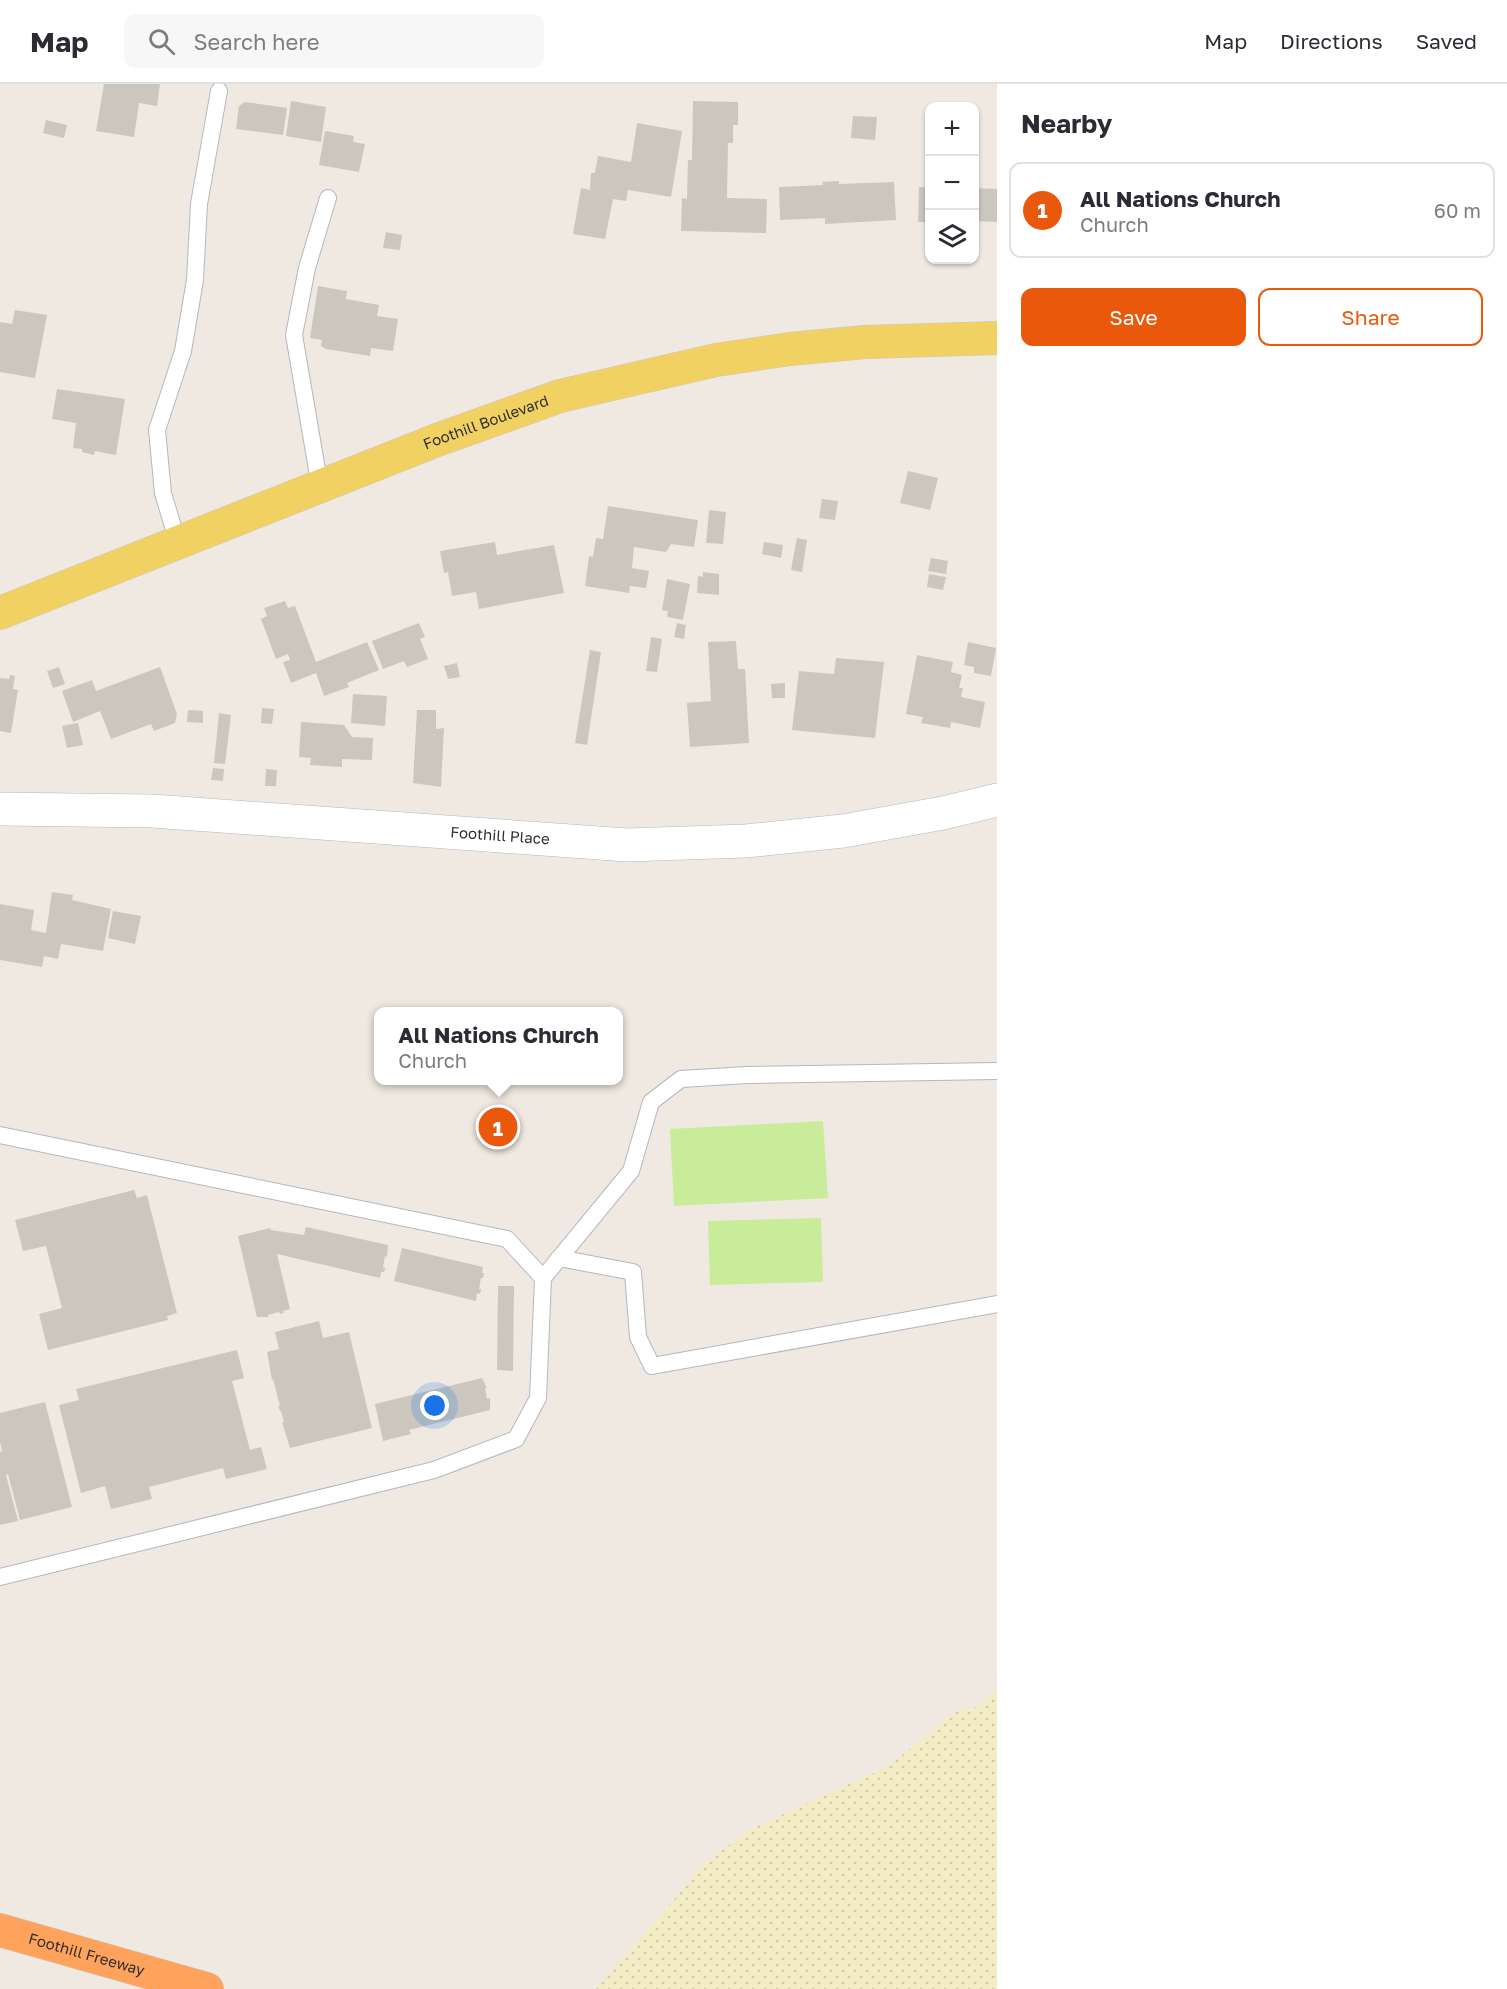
<!DOCTYPE html>
<meta charset="utf-8">
<style>
:root{--surface:#fff;--page:#f7f7f7;--text:#2b2b33;--muted:#7c7c81;--line:#e1e1e2;--accent:#ea580c}
body{margin:0;font-family:"Golos Text",sans-serif;background:var(--page);color:var(--text)}
.controls{position:absolute;right:18px;top:18px;display:grid;overflow:hidden;border-radius:12px;box-shadow:0 2px 4px #0004}
.controls button{width:54px;height:54px;display:grid;place-items:center;padding:0;border:0;border-bottom:2px solid var(--line);background:var(--surface);color:var(--text);font:30px sans-serif}
.you{position:absolute;left:435px;top:1322px;width:21px;height:21px;margin:-15px;border:4px solid #fff;border-radius:50%;background:#1a73e8;box-shadow:0 0 0 9px #1a73e833}
.badge{display:grid;place-items:center;width:39px;height:39px;border-radius:50%;background:var(--accent);color:#fff;font-size:20px;font-weight:700}
.pin{position:absolute;translate:-50% -50%;border:3px solid #fff;box-shadow:0 2px 6px #0006}
.popup{position:absolute;left:374px;top:923px;width:249px;height:78px;box-sizing:border-box;display:grid;place-content:center;border-radius:12px;background:var(--surface);filter:drop-shadow(0 2px 4px #0005);font-size:20px;white-space:nowrap;color:var(--muted)}
.popup b{font-size:22px;color:var(--text)}
.popup::after{content:'';position:absolute;left:50%;top:100%;margin-left:-12px;border:12px solid transparent;border-top-color:var(--surface)}
.list{margin:0;padding:0;list-style:none}
h2{display:flex;justify-content:space-between;align-items:center;height:78px;margin:0;padding:0 24px;font-size:26px}
h2 small{font-size:20px;font-weight:400;color:var(--muted)}
.list li{display:grid;grid-template-columns:39px 1fr auto;gap:18px;align-items:center;box-sizing:border-box;height:96px;margin:0 12px 12px;padding:0 12px;border:2px solid var(--line);border-radius:12px}
.list b{display:block;font-size:22px;white-space:nowrap}
.list p{margin:0;font-size:20px;white-space:nowrap;color:var(--muted)}
.list em{font-size:20px;font-style:normal;color:var(--muted)}
.actions{display:flex;gap:12px;padding:18px 24px}
.actions a{flex:1;padding:14px 0;border:2px solid var(--accent);border-radius:12px;text-align:center;font-size:21px;color:var(--accent)}
.actions .main{background:var(--accent);color:#fff}
.icon{flex:none;width:33px;height:33px;fill:none;stroke:currentColor;stroke-width:2;stroke-linecap:round;stroke-linejoin:round}
.map{position:relative;flex:none;width:997px;height:1905px;overflow:hidden}
header{display:flex;align-items:center;gap:36px;box-sizing:border-box;height:84px;padding:0 30px;background:var(--surface);border-bottom:2px solid var(--line)}
header strong{font-size:28px}
nav{display:flex;gap:33px;margin-inline-start:auto;font-size:21px}
.search{width:420px;height:54px;background:var(--page);display:flex;align-items:center;gap:15px;box-sizing:border-box;padding:0 21px;border-radius:12px;color:var(--muted);font-size:22px}
main{display:flex}
aside{flex:1;background:var(--surface)}
.map>svg:first-child{display:block}
</style>
<header>
<strong>Map</strong>
<div class="search"><svg class="icon" aria-label="search" viewBox="0 0 24 24"><circle cx="10" cy="10" r="6"/><path d="M15 15l6 6"/></svg>Search here</div>
<nav><a>Map</a><a>Directions</a><a>Saved</a></nav>
</header>
<main>
<div class="map">
<svg width="997" height="1905" viewBox="0 0 997 1905">
<defs>
<pattern id="sand-dots" width="8" height="8" patternUnits="userSpaceOnUse" patternTransform="scale(1.5)"><rect width="8" height="8" fill="#f3ecc5"/><path d="M2 2h.1M6 6h.1" fill="none" stroke="#d1cbaa" stroke-width="1.8" stroke-linecap="round"/></pattern>
</defs>
<rect width="100%" height="100%" fill="#efe9e1"/>
<!-- sand -->
<path fill="url(#sand-dots)" d="M997,1607V1905H596L674,1816L701,1782L749,1746L889,1682L956,1627L974,1624Z"/>
<!-- pitch -->
<g fill="#c9ec9a">
<path d="M823,1037L828,1114L674,1122L670,1045Z"/>
<path d="M821,1134L823,1198L710,1201L708,1137Z"/>
</g>
<!-- building -->
<g fill="#cbc7bf">
<path d="M104,0H160L157,22L139,19L134,53L96,47Z"/>
<path d="M291,17L326,23L321,58L286,52Z"/>
<path d="M693,17L738,18V41H733V59H728L727,114L767,115L766,149L681,147L682,114L687,115L688,76H692Z"/>
<path d="M245,18L287,24L283,51L236,45L239,22Z"/>
<path d="M853,32L877,33L875,56L851,54Z"/>
<path d="M46,36L67,41L64,54L43,49Z"/>
<path d="M637,39L682,47L671,113L628,106L626,117L613,115L605,155L573,150L581,104L590,106L591,89H595L598,72L631,78Z"/>
<path d="M325,47L354,52L353,58L365,60L359,88L319,81Z"/>
<path d="M927,66H930V138H918L919,103H925Z"/>
<path d="M839,97V100L894,98L896,136L825,140V134L780,136L779,103L823,101L822,98Z"/>
<path d="M974,104L997,105V138L974,137Z"/>
<path d="M386,148L402,151L400,166L383,164Z"/>
<path d="M318,202L347,207L346,215L379,221L377,232L398,235L393,267L371,264L370,272L326,265L321,262L322,256L310,254Z"/>
<path d="M15,226L47,231L35,294L0,288V238L12,240Z"/>
<path d="M57,305L125,315L116,371L95,367L94,371L82,368V365L73,364L76,339L52,335Z"/>
<path d="M908,387L938,394L930,426L900,419Z"/>
<path d="M822,415L838,417L835,436L819,434Z"/>
<path d="M608,422L698,436L694,463L671,460L666,468L634,463L632,484L649,487L646,504L630,502L629,509L585,502L589,472L593,473L596,454L603,455Z"/>
<path d="M709,426L726,428L723,460L706,459Z"/>
<path d="M797,454L807,456L802,488L791,486Z"/>
<path d="M495,458L497,471L554,461L564,509L479,525L476,508L452,512L448,488L444,489L440,467Z"/>
<path d="M764,458L783,461L781,474L762,470Z"/>
<path d="M931,474L948,477L946,490L928,487Z"/>
<path d="M703,488L719,490V511L697,509L698,492L703,493Z"/>
<path d="M929,490L946,493L943,506L927,503Z"/>
<path d="M667,495L690,500L683,536L667,533L668,527L662,526Z"/>
<path d="M285,517L288,524L295,522L316,578L367,558L379,586L347,599L349,603L324,612L316,589L291,599L283,578L290,576L288,570L276,575L261,535L267,532L264,524Z"/>
<path d="M419,539L425,553L420,555L428,575L407,583L404,577L383,585L372,557Z"/>
<path d="M677,539L686,541L684,555L674,553Z"/>
<path d="M651,553L662,555L657,588L646,587Z"/>
<path d="M736,557L738,585H745L749,659L690,663L687,619L711,617L708,558Z"/>
<path d="M968,558L996,564L991,592L974,589V583L964,581Z"/>
<path d="M590,566L601,568L587,661L575,659Z"/>
<path d="M917,571L953,578L951,588L962,591L959,604H963L961,613L985,618L980,644L951,638L950,644L921,639L923,633L906,630Z"/>
<path d="M836,574L884,578L875,654L792,646L799,587L834,590Z"/>
<path d="M457,579L460,593L448,595L444,582Z"/>
<path d="M59,583L65,600L53,604L47,587Z"/>
<path d="M160,583L177,630L175,639L154,647L151,640L111,655L100,627L73,638L62,607L92,596L96,607Z"/>
<path d="M10,591L15,592L13,605L18,606L11,649L0,647V594L9,595Z"/>
<path d="M785,599V614H772L771,600Z"/>
<path d="M353,610L387,612L385,642L351,639Z"/>
<path d="M262,624L274,625L272,640L261,639Z"/>
<path d="M188,626L203,627V639L187,638Z"/>
<path d="M417,626H436V645L444,644L441,703L413,699Z"/>
<path d="M219,629L231,631L225,680L214,679Z"/>
<path d="M301,638L344,641L352,653L373,654L372,676L342,675V683L310,681L311,674L299,673Z"/>
<path d="M78,639L83,661L67,664L62,642Z"/>
<path d="M213,684L224,685L223,697L211,696Z"/>
<path d="M266,685L277,686L276,702H265Z"/>
<path d="M52,808L73,811L72,816L111,825L103,867L61,860L58,875L44,872L42,883L0,876V820L34,826L31,846L46,849Z"/>
<path d="M113,827L141,832L135,860L108,854Z"/>
<path d="M134,1106L137,1114L147,1111L177,1229L167,1232L168,1236L48,1266L39,1230L62,1224L46,1162L23,1167L15,1136Z"/>
<path d="M306,1143L388,1161L387,1173L385,1172L383,1183L385,1184L384,1188H381L380,1194L277,1170L290,1225L283,1227L284,1229L280,1230L279,1228L268,1231V1233H257L238,1152L270,1144L271,1146L304,1151Z"/>
<path d="M402,1164L483,1183L482,1189H484L483,1194H481L479,1205H481L480,1210L477,1209L476,1217L394,1197Z"/>
<path d="M498,1202H514L513,1287L497,1286Z"/>
<path d="M319,1237L323,1254L349,1248L372,1344L290,1364L282,1338H284L281,1327H280L278,1322H280L273,1295L272,1296L267,1268L279,1265L275,1248Z"/>
<path d="M237,1266L244,1294L232,1297L250,1366L261,1363L267,1385L226,1395L223,1384L149,1403L152,1415L111,1425L105,1402L81,1409L59,1321L79,1316L76,1305Z"/>
<path d="M482,1294L487,1304H485L487,1315L490,1314V1326L409,1346L411,1350L383,1357L375,1320Z"/>
<path d="M45,1318L72,1423L20,1436L8,1390L6,1391L18,1437L0,1441V1368L2,1367L0,1358V1329Z"/>
</g>
<g fill="none" stroke-linecap="round" stroke-linejoin="round">
<defs>
<g id="service">
<path d="M320,403L294,251L307,184L328,114"/>
<path d="M178,459L163,409L157,346L183,267L195,196L199,120L219,7"/>
<path d="M0,1051L507,1155L543,1194L538,1314L516,1355L434,1386L0,1493"/>
<path d="M559,1174L633,1188L638,1253L652,1282L997,1220"/>
<path d="M543,1194L631,1087L651,1018L681,995L747,991L997,987"/>
</g>
<g id="minor">
<path id="s1" d="M0,725L152,727L627,761L746,757L843,747L943,729L997,716"/>
</g>
<g id="primary">
<path id="s2" d="M0,529L437,356L560,312L716,276L790,265L865,258L997,254"/>
</g>
<g id="motorway">
<path id="s3" d="M0,1846L207,1905"/>
</g>
</defs>
<!-- service casing -->
<use href="#service" stroke="#b4b7c1" stroke-width="18"/>
<!-- minor casing -->
<use href="#minor" stroke="#b4b7c1" stroke-width="34"/>
<!-- primary casing -->
<use href="#primary" stroke="#c9c9c9" stroke-width="34"/>
<!-- motorway casing -->
<use href="#motorway" stroke="#c9c9c9" stroke-width="34"/>
<!-- service -->
<use href="#service" stroke="#fff" stroke-width="16"/>
<!-- minor -->
<use href="#minor" stroke="#fff" stroke-width="33"/>
<!-- primary -->
<use href="#primary" stroke="#f2d163" stroke-width="33"/>
<!-- motorway -->
<use href="#motorway" stroke="#ffa35c" stroke-width="33"/>
</g>
<g text-anchor="middle" stroke-width="4.5" stroke-linejoin="round" paint-order="stroke">
<!-- street labels -->
<g font-size="15" fill="#2e2e2e" stroke="#fff">
<text dy="5" stroke="none"><textPath href="#s2" startOffset="522">Foothill Boulevard</textPath></text>
<text dy="5" stroke="none"><textPath href="#s1" startOffset="501">Foothill Place</textPath></text>
<text dy="5" stroke="none"><textPath href="#s3" startOffset="90">Foothill Freeway</textPath></text>
</g>
</g>
</svg>
<div class="controls">
<button>+</button>
<button>−</button>
<button><svg class="icon" aria-label="layers" viewBox="0 0 24 24"><path d="M12 4l9 5-9 5-9-5zM3 14l9 5 9-5"/></svg></button>
</div>
<div class="you"></div>
<div class="pin badge" style="left:498px;top:1043px">1</div>
<div class="popup"><b>All Nations Church</b>Church</div>
</div>
<aside>
<h2>Nearby<small></small></h2>
<ul class="list">
<li><span class="badge">1</span><div><b>All Nations Church</b><p>Church</p></div><em>60 m</em></li>
</ul>
<div class="actions"><a class="main">Save</a><a>Share</a></div>
</aside>
</main>
